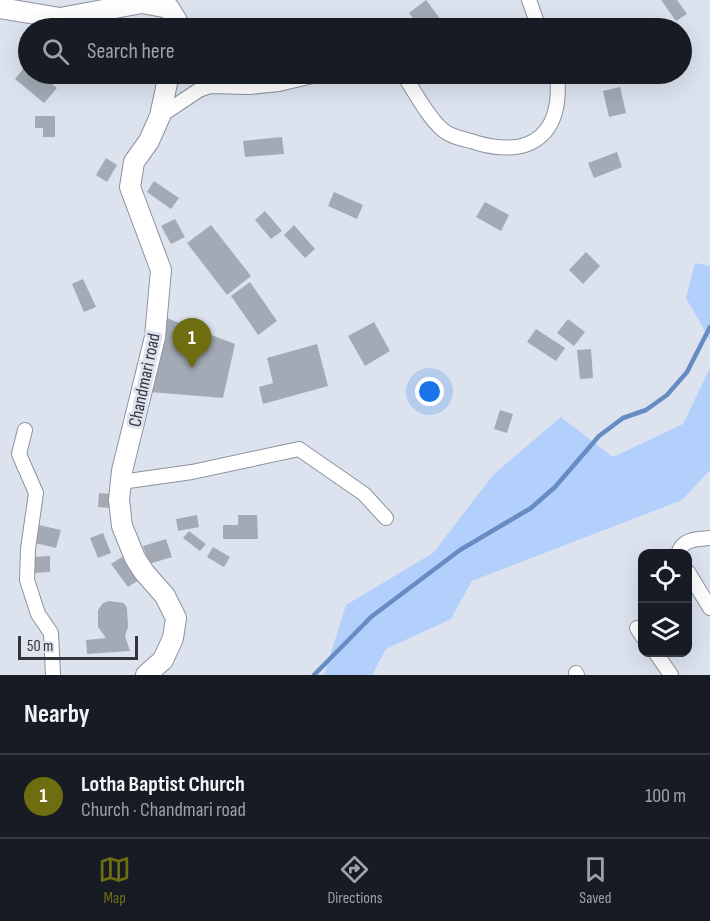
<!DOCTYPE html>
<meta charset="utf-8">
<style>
:root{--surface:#171b24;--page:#20242c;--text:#f1f3f6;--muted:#9ea1a6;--line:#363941;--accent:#6e6e10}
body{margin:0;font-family:"Sofia Sans Condensed",sans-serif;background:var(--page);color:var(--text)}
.controls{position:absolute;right:18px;bottom:18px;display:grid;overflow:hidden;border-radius:12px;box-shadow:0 6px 24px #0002}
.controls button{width:54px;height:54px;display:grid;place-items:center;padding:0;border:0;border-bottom:2px solid var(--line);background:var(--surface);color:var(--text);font:30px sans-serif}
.scale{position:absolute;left:18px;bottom:15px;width:120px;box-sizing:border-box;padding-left:6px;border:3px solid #313438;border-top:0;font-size:16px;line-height:21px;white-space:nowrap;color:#313438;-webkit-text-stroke:4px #dce3ef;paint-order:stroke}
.you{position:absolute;left:430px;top:392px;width:21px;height:21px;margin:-15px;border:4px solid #fff;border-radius:50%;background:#1a73e8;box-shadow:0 0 0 9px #1a73e833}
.badge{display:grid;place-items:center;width:39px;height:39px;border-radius:50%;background:var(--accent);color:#fff;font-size:20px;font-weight:700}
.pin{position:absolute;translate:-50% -50px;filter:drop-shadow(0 2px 3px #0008)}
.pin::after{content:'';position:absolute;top:32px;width:21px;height:18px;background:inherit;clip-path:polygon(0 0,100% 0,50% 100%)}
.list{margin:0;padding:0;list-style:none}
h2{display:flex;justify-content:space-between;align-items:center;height:78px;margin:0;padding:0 24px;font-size:26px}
h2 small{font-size:20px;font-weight:400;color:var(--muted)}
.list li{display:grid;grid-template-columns:39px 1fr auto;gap:18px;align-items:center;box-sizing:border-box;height:84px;padding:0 24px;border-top:2px solid var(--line)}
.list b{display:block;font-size:22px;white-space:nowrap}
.list p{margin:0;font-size:20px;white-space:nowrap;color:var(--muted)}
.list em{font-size:20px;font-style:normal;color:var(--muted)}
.icon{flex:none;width:33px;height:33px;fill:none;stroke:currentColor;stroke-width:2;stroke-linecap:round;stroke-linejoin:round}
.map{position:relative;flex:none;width:710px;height:675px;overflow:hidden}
.search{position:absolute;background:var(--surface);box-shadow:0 6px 24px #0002;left:18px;right:18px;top:18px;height:66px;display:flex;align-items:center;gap:15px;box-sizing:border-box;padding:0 21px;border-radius:33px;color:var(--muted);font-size:22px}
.sheet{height:162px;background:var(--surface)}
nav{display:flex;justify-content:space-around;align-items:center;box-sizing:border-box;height:84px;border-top:2px solid var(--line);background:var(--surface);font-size:16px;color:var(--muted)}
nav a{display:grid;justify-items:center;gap:3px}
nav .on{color:var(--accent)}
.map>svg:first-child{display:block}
</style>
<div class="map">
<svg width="710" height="675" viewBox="0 0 710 675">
<rect width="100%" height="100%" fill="#dce3ef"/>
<!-- green -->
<g fill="#b3cffb">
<path d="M695,263L710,266V340L686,298Z"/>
<path d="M710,368V470L682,500L472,581L451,619L386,649L372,675H324L346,605L433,553L494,474L561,417L613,457L683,424Z"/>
</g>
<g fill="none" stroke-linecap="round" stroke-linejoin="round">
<!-- stream -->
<path stroke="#678bc3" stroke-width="4.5" d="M314,675L371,617L460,550L531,508L555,487L599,436L623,418L646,410L667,395L687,372L710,327"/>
</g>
<!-- building -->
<g fill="#a3aab5">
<path d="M426,0L444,24L438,28H420L409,13Z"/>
<path d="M661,0H677L687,14L676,21Z"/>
<path d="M28,63V74H39L57,88L44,103L15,79Z"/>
<path d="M620,87L626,113L609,117L603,91Z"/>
<path d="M35,116H55V137H43V128H35Z"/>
<path d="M282,137L284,154L245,157L243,141Z"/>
<path d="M617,152L622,167L594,178L588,163Z"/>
<path d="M106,158L117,165L107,182L96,175Z"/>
<path d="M154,181L179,198L171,209L147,192Z"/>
<path d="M334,192L363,205L357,219L328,206Z"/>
<path d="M485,202L509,215L501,231L476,217Z"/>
<path d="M265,211L282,231L271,239L255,220Z"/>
<path d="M175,219L185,237L171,244L161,226Z"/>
<path d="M211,225L251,276L227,295L187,243Z"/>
<path d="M294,225L315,249L305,258L284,235Z"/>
<path d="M586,252L600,266L583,284L569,270Z"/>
<path d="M83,279L96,307L84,312L72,284Z"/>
<path d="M250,282L277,321L258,335L231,296Z"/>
<path d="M164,317L235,344L223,398L150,392Z"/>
<path d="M568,319L585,332L574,346L557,333Z"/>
<path d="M374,322L390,351L365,366L348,336Z"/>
<path d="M536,329L565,348L556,361L527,342Z"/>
<path d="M317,344L328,386L263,404L259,387L273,383L267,358Z"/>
<path d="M591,349L593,378L580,379L577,350Z"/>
<path d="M500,410L513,414L507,433L494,429Z"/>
<path d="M99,493L111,494L110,508L98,507Z"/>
<path d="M197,515L199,527L178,531L176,519Z"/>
<path d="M238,515H257L258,539H223V525H238Z"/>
<path d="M39,525L61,530L56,548L35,543Z"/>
<path d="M189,531L206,544L200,551L183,538Z"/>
<path d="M103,533L111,553L98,558L90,538Z"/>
<path d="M166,539L172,557L149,564L143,546Z"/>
<path d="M213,547L230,557L224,567L207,557Z"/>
<path d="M50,556V572L32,573L31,557Z"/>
<path d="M122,557L139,580L128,587L111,564Z"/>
<path d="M109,601L124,603L127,608L128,627L125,636L130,651L87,654L86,640L106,638L98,627V610L103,603Z"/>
</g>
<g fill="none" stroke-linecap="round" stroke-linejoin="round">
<defs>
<g id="minor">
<path d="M529,0L539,28"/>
<path d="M403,74C414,90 428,118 443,130C452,138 466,139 477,143C535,159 563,131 557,74"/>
<path d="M160,116L199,90L210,86L250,87L279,84L321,74"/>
<path d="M25,430L19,454L36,493L28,549L27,580L38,614L51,633L53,675"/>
<path d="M121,482L192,472L299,449L364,494L386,518"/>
<path d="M678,554C682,539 696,539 710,538"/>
<path d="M688,572L710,608"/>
<path d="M637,628L642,636"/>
<path d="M655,652L671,675"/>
<path d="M576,673L577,675"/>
</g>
<g id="secondary">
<path d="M0,8L60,18L142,3L169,8L177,21V28"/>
<path d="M146,675L163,660L173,638L176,618L165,596L144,572L135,558L122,526L119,500L122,471L155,337L161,270L130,187L134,162L149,141L160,116L169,74"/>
</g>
</defs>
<!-- minor casing -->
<use href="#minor" stroke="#8c939e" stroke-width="16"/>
<!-- secondary casing -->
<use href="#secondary" stroke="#8c939e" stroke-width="22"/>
<!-- minor -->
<use href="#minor" stroke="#fff" stroke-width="14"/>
<!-- secondary -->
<use href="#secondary" stroke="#fff" stroke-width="20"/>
</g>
<g text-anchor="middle" stroke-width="6" stroke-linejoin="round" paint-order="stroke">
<!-- street labels -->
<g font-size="18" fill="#313438" stroke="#dce3ef">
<text transform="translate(144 380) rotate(-78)" y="6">Chandmari road</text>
</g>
</g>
</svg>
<div class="controls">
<button><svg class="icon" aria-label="locate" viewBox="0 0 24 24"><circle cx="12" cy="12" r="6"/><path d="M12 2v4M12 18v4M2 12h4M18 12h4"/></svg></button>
<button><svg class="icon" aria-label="layers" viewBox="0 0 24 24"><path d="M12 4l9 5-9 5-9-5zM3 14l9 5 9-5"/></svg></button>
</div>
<div class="scale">50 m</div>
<div class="you"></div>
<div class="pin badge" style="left:192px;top:368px">1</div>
<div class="search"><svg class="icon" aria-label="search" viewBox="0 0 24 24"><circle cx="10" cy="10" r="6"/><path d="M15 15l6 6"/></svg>Search here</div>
</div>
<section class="sheet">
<h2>Nearby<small></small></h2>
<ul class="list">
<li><span class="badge">1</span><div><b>Lotha Baptist Church</b><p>Church · Chandmari road</p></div><em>100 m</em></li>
</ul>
</section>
<nav>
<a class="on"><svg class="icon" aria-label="map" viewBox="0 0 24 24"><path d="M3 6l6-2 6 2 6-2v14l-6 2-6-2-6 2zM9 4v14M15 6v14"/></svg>Map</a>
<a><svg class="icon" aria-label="directions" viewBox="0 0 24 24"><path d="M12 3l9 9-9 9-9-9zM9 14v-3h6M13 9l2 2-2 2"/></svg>Directions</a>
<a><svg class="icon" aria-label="saved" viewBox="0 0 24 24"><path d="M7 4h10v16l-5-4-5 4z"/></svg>Saved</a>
</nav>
